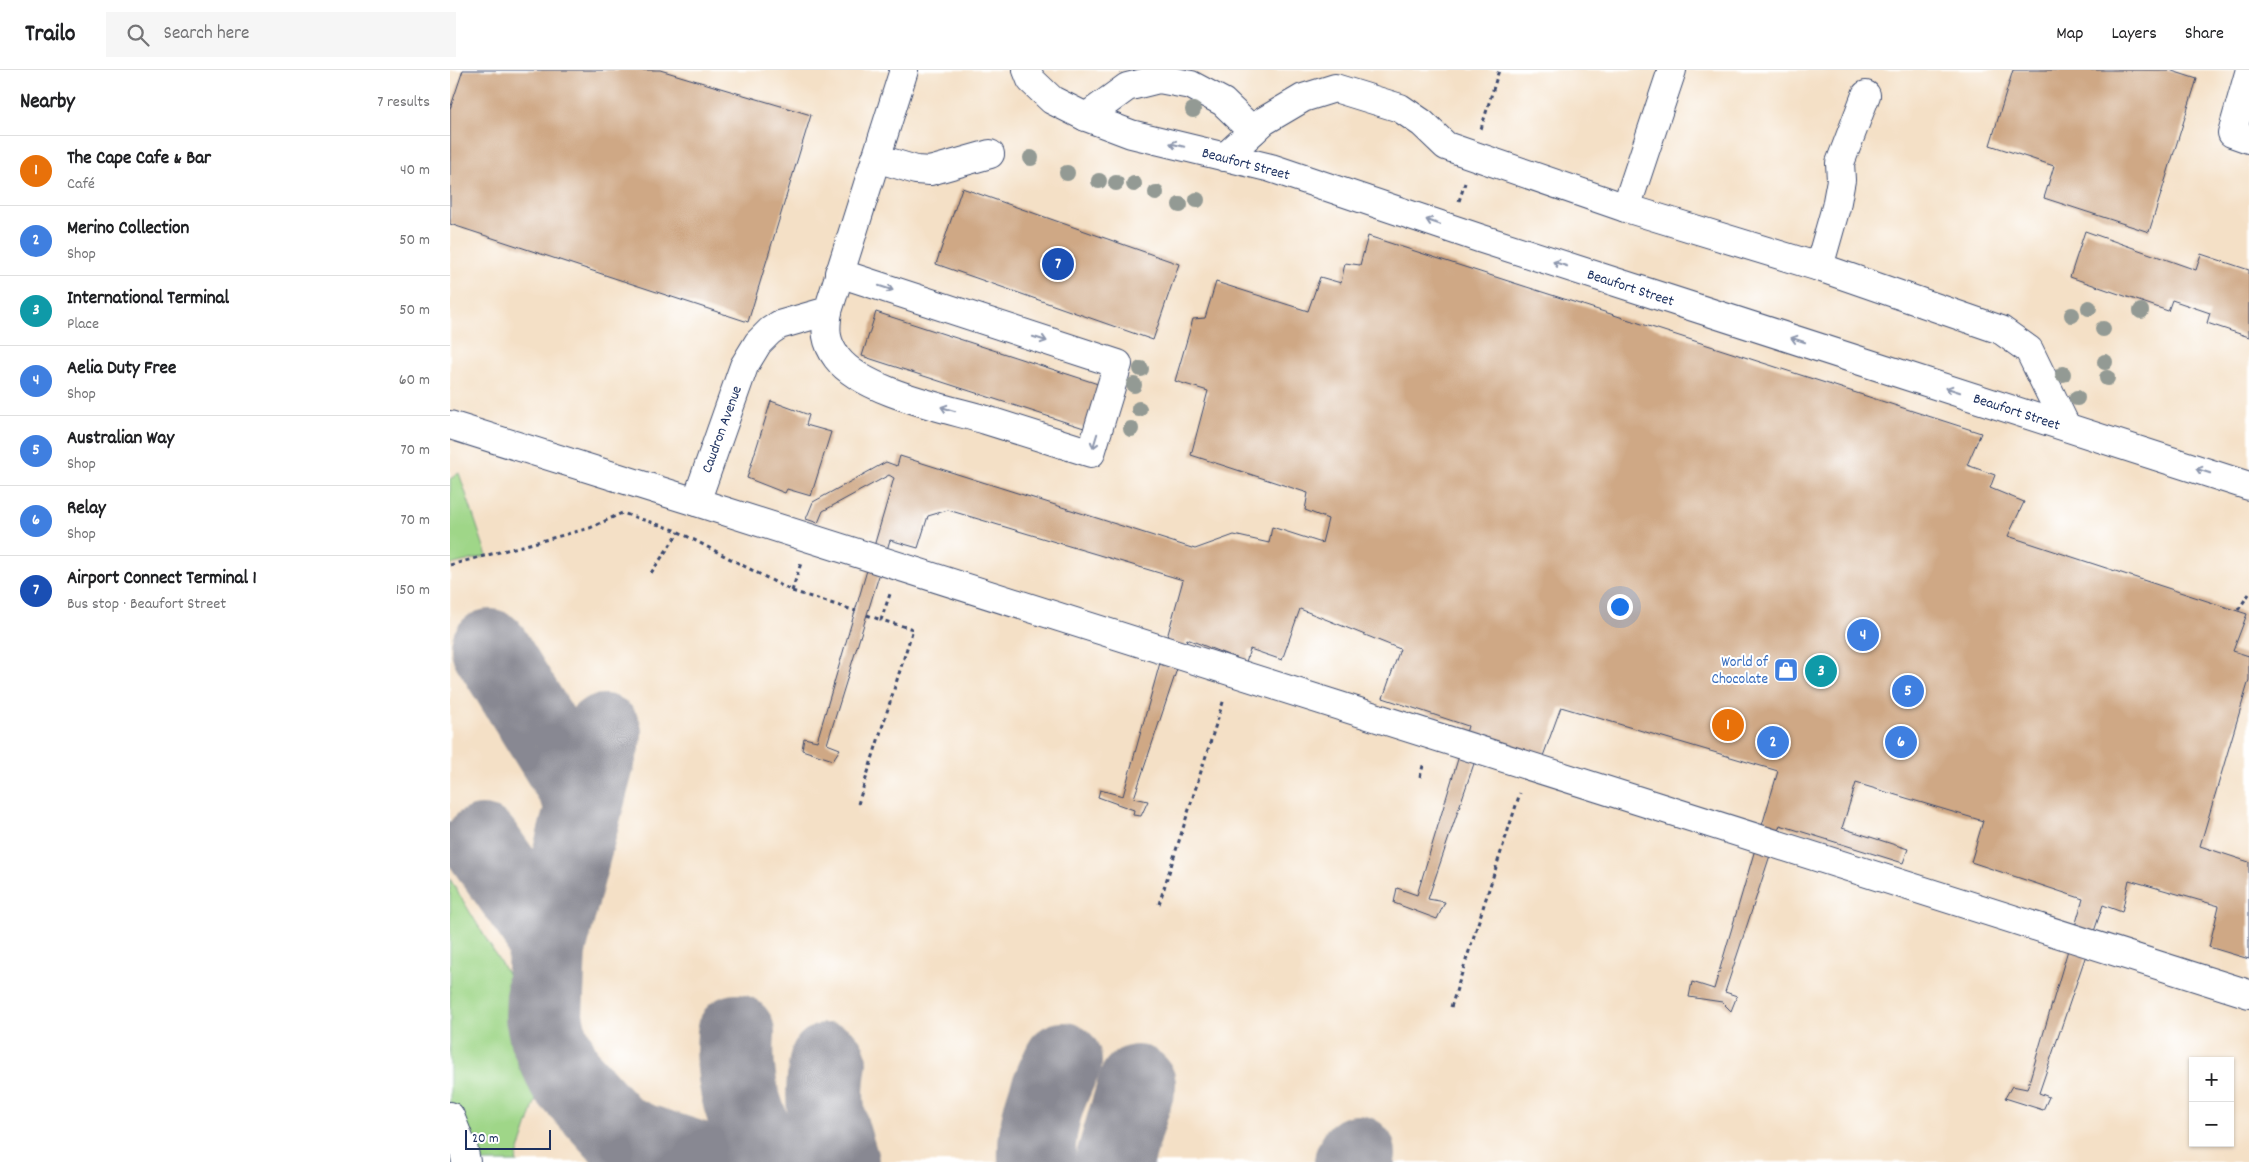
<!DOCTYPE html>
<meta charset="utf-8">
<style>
:root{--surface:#fff;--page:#f6f6f6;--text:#202124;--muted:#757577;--line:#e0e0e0;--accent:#d93025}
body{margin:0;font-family:Dekko,sans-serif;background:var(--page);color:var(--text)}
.controls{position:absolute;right:15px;bottom:15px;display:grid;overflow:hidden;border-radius:0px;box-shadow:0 1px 4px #0004}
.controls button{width:45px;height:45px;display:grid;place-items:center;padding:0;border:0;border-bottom:1px solid var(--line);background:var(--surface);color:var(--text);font:25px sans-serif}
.scale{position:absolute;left:15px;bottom:12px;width:86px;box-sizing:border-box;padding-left:5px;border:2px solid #1b2f5e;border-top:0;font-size:14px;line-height:18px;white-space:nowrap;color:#1b2f5e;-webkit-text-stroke:4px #fff;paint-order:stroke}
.you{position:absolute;left:1169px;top:536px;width:18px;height:18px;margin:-12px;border:4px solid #fff;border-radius:50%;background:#1a73e8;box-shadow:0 0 0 8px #1a73e833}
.badge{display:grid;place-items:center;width:32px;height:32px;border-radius:50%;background:var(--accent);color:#fff;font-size:16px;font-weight:700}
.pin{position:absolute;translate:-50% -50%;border:2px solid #fff;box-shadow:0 1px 5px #0006}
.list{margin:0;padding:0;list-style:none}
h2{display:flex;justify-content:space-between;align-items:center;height:65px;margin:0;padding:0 20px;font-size:21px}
h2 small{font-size:16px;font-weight:400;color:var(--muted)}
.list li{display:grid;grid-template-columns:32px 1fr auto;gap:15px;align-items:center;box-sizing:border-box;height:70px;padding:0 20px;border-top:1px solid var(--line)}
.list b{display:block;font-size:19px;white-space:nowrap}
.list p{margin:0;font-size:16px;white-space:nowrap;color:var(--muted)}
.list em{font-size:16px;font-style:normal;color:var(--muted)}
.icon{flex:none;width:28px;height:28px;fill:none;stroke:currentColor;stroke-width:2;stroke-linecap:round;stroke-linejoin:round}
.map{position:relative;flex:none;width:1799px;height:1092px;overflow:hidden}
header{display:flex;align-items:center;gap:30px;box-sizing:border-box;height:70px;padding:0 25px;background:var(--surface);border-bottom:1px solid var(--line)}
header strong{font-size:24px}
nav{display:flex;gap:28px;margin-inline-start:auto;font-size:18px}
.search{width:350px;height:45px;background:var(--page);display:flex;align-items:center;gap:12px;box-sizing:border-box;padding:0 18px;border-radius:0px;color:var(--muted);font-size:19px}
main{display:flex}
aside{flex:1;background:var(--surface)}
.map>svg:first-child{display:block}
</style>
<header>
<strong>Trailo</strong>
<div class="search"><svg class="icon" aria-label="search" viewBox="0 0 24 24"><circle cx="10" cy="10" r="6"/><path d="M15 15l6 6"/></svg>Search here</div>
<nav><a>Map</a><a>Layers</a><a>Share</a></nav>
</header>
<main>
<aside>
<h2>Nearby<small>7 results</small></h2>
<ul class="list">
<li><span class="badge" style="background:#e8710a">1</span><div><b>The Cape Cafe &amp; Bar</b><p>Café</p></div><em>40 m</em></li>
<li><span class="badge" style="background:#3f7fe0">2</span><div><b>Merino Collection</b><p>Shop</p></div><em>50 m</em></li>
<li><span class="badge" style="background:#0f9aa8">3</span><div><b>International Terminal</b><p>Place</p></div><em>50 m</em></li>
<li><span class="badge" style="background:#3f7fe0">4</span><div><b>Aelia Duty Free</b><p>Shop</p></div><em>60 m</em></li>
<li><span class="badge" style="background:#3f7fe0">5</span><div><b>Australian Way</b><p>Shop</p></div><em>70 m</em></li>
<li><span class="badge" style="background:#3f7fe0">6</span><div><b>Relay</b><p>Shop</p></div><em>70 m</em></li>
<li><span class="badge" style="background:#1a4fb4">7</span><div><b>Airport Connect Terminal 1</b><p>Bus stop · Beaufort Street</p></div><em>150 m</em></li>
</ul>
</aside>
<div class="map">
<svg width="1799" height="1092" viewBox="0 0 1799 1092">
<rect width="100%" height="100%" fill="#fff"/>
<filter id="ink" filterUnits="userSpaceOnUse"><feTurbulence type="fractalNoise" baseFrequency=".02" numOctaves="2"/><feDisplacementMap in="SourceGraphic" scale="10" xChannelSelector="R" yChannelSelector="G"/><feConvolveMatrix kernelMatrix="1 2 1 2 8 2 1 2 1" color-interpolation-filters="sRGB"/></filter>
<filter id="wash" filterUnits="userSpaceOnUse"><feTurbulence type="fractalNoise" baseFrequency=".0096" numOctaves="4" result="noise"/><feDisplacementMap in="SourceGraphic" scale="20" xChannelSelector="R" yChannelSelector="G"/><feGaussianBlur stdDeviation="1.12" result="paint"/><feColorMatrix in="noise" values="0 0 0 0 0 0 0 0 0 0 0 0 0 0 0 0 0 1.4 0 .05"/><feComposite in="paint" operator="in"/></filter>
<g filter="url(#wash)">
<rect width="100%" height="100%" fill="#f4e0c6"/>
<!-- green -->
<g fill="#9fd688" stroke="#5d8273">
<path d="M9,403L37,486L0,495V409Z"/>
<path d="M0,809L61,910V967L69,998L87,1026L66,1090L68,1092H0Z"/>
</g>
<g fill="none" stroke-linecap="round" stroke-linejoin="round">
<!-- taxiway -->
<g stroke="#888892" stroke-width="78">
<path d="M40,578L128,720L132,729V738"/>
<path d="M153,663L97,879L94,947L98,966L116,1006L166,1061L188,1071L253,1092"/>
<path d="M32,774L91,858L97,879"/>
<path d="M286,963C282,1013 294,1048 318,1092"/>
<path d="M378,992C371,1035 377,1052 390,1092"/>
<path d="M587,1092C585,1055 597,1023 613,991"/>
<path d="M664,1092L687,1014"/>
<path d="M903,1092L907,1084"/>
</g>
</g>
<g id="blocks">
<!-- building -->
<g fill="#cfa885">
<path d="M13,0H210L361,45L298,252L0,154V39Z"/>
<path d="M1563,0H1719L1747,9L1699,162L1594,128L1604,96L1540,75Z"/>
<path d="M512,118L729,194L703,270L486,194Z"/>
<path d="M1635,161L1746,200L1751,184L1799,200V267L1757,253L1760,243L1722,230L1718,241L1620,207Z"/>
<path d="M918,166L1531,363L1517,395L1545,405L1540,418L1574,432L1558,466L1797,544L1783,581L1799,586V610L1750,776L1799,792V889L1759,877L1769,836L1679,810L1672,842L1653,835L1589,1023L1599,1027L1593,1040L1555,1028L1562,1016L1577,1019L1633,829L1521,792L1533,751L1406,713L1392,758L1458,779L1453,793L1330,755L1275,922L1287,926L1281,941L1272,932L1239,927L1242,912L1264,919L1328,701L1111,637L1092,689L1031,673L978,829L995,832L987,849L944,833L947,818L967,825L1018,656L933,628L950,579L850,539L832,590L800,579L796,592L737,569L684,728L698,731L691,746L683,745L684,740L648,727L650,720L673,726L733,510L498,440L478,446L468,478L440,470L377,674L390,679L383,690L352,680L354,668L367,671L444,408L439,405L373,441L368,453L356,449L363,432L436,392L447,396L450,386L745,479L784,465L819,473L822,457L872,473L878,449L855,440L858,423L741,385L758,321L725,311L743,249L755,248L766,212L858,241L870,207L891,213L895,193L910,195Z"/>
<path d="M426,242L651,315L637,359L412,286Z"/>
<path d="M321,331L359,345L356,355L381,362L361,426L337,419L335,423L297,408Z"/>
</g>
</g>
</g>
<g filter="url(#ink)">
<use href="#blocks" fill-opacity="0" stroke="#3c4a6e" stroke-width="1"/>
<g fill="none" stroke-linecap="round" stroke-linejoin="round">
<defs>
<g id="minor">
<path d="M577,0L581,10L602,30L636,47L681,64L821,98L1029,168L1799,416"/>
<path d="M1799,3L1782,63L1799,69"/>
<path d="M636,47L677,17L709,9L741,15L773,32L803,61"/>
<path d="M775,87L814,51L853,28L885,18L950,38L972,53L996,76L1176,138L1369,197L1551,260L1579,280L1616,356"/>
<path d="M426,88L466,100L480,101L540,84"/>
<path d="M1176,138L1222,0"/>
<path d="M1369,197L1386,137L1391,110L1390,93L1416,25"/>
<path d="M378,241C375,260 375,272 387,288C413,322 495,338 536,350C571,361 606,372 641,383L668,294L389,203"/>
<path d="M0,355L246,432L294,296L308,273L320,261L329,255L378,241L454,0"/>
<path d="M246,432L1799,924"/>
<path d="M0,1046L14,1081L16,1092"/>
</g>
</defs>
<!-- minor casing -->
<use href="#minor" stroke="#3c4a6e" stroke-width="30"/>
<!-- path -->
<g stroke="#3c4a6e" stroke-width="3" stroke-dasharray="4 4" stroke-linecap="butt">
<path d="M1031,59L1049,0"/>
<path d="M1009,131L1015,113"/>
<path d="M0,495L140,458L172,443L225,460L342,521L406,541"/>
<path d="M201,503L229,462"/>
<path d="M342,521L351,493"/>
<path d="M1788,540L1799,524"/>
<path d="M417,545L431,550"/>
<path d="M970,707L974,692"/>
<path d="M408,734L463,559L431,550L440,524"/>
<path d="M709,834L774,629"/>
<path d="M1001,937L1070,723"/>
</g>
<!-- minor -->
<use href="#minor" stroke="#fff" stroke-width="28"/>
</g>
<!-- trees -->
<g fill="#939a94">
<circle cx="743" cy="40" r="8"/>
<circle cx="581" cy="88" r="8"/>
<circle cx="617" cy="103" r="8"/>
<circle cx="649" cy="111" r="8"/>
<circle cx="666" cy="113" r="8"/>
<circle cx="684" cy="114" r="8"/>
<circle cx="706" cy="123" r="8"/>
<circle cx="747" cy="130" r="8"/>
<circle cx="730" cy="135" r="8"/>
<circle cx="1639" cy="238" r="8"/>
<circle cx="1691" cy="241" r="8"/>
<circle cx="1622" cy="245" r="8"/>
<circle cx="1653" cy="259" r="8"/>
<circle cx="1655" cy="292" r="8"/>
<circle cx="691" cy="299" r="8"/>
<circle cx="1613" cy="304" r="8"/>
<circle cx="1657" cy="308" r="8"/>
<circle cx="684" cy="315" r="8"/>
<circle cx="1627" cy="328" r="8"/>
<circle cx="689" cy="339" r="8"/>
<circle cx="681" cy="359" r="8"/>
</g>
<!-- one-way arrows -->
<defs><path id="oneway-shaft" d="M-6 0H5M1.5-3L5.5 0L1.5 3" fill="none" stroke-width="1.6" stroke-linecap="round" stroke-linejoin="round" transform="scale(1.25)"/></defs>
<g stroke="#8d97ae">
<use href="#oneway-shaft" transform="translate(727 75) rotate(-166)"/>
<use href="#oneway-shaft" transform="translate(983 152) rotate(-161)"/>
<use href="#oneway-shaft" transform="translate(1110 194) rotate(-162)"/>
<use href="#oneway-shaft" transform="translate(436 218) rotate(18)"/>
<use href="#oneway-shaft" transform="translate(590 269) rotate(17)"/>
<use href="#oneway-shaft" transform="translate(1348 270) rotate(-162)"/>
<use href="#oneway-shaft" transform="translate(1503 320) rotate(-162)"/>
<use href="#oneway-shaft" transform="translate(498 339) rotate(-163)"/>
<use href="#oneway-shaft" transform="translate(645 371) rotate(107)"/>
<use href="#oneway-shaft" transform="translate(1753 401) rotate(-162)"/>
</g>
</g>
<!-- icons -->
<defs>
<symbol id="shop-square" viewBox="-11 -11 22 22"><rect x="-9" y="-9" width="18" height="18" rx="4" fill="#3f7fe0" stroke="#fff"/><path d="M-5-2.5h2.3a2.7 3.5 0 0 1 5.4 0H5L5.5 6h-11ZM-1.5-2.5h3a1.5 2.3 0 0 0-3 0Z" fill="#fff"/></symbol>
</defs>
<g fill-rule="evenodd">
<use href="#shop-square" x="1322" y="586" width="28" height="28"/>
</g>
<g text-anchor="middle" stroke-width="4" stroke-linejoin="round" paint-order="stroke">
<!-- street labels -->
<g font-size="15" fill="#1b2f5e" stroke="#fff">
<text transform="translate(796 93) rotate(15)" y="5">Beaufort Street</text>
<text transform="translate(1181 217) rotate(18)" y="5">Beaufort Street</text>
<text transform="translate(1567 341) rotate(18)" y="5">Beaufort Street</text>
<text transform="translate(271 359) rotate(-70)" y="5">Caudron Avenue</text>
</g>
<!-- shop labels -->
<g font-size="15" fill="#366cbe" stroke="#fff" text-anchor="end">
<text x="1318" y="596">World of<tspan x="1318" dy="17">Chocolate</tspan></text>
</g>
</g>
</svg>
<div class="controls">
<button>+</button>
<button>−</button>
</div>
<div class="scale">20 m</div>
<div class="you"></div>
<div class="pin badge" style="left:1278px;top:655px;background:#e8710a">1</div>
<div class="pin badge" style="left:1323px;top:672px;background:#3f7fe0">2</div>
<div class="pin badge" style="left:1371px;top:601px;background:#0f9aa8">3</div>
<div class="pin badge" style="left:1413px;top:565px;background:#3f7fe0">4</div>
<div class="pin badge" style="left:1458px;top:621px;background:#3f7fe0">5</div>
<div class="pin badge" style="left:1451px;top:672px;background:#3f7fe0">6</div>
<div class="pin badge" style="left:608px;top:194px;background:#1a4fb4">7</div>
</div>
</main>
